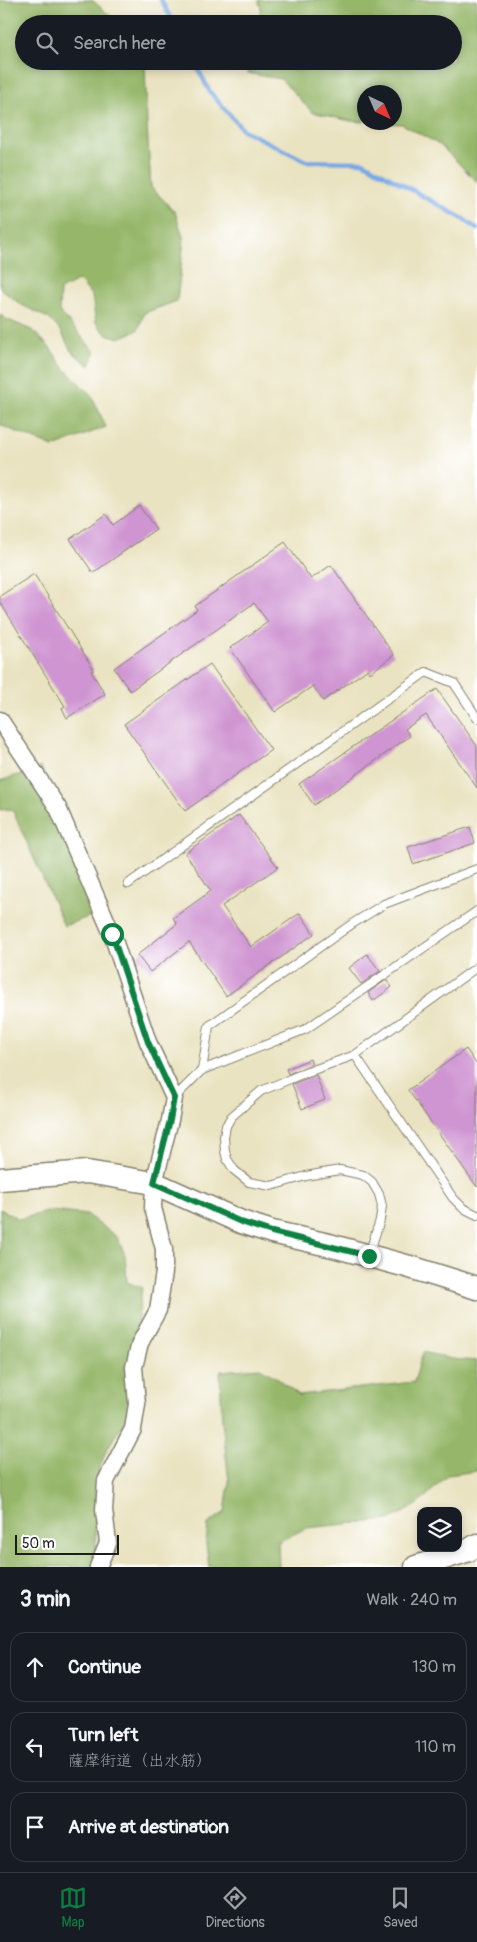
<!DOCTYPE html>
<meta charset="utf-8">
<style>
:root{--surface:#171b24;--page:#242831;--text:#f1f3f6;--muted:#9ea1a6;--line:#363941;--accent:#0b8043}
body{margin:0;font-family:Pangolin,"Klee One",sans-serif;background:var(--page);color:var(--text)}
.controls{position:absolute;right:15px;bottom:15px;display:grid;overflow:hidden;border-radius:10px;box-shadow:0 2px 8px #0003}
.controls button{width:45px;height:45px;display:grid;place-items:center;padding:0;border:0;border-bottom:1px solid var(--line);background:var(--surface);color:var(--text);font:25px sans-serif}
.compass{position:absolute;left:357px;top:85px;width:45px;height:45px;border-radius:50%;background:var(--surface);box-shadow:0 2px 8px #0003;rotate:136deg}
.scale{position:absolute;left:15px;bottom:12px;width:104px;box-sizing:border-box;padding-left:5px;border:2px solid #1c1c1c;border-top:0;font-size:14px;line-height:18px;white-space:nowrap;color:#1c1c1c;-webkit-text-stroke:4px #fff;paint-order:stroke}
.stop{position:absolute;width:15px;height:15px;margin:-11px;border:4px solid #0b8043;border-radius:50%;background:#fff}
.stop.end{background:#0b8043;border-color:#fff;box-shadow:0 1px 5px #0008}
.list{margin:0;padding:0;list-style:none}
h2{display:flex;justify-content:space-between;align-items:center;height:65px;margin:0;padding:0 20px;font-size:21px}
h2 small{font-size:16px;font-weight:400;color:var(--muted)}
.list li{display:grid;grid-template-columns:32px 1fr auto;gap:15px;align-items:center;box-sizing:border-box;height:70px;margin:0 10px 10px;padding:0 10px;border:1px solid var(--line);border-radius:15px}
.list b{display:block;font-size:19px;white-space:nowrap}
.list p{margin:0;font-size:16px;white-space:nowrap;color:var(--muted)}
.list em{font-size:16px;font-style:normal;color:var(--muted)}
.icon{flex:none;width:28px;height:28px;fill:none;stroke:currentColor;stroke-width:2;stroke-linecap:round;stroke-linejoin:round}
.map{position:relative;flex:none;width:477px;height:1567px;overflow:hidden}
.search{position:absolute;background:var(--surface);box-shadow:0 2px 8px #0003;left:15px;right:15px;top:15px;height:55px;display:flex;align-items:center;gap:12px;box-sizing:border-box;padding:0 18px;border-radius:28px;color:var(--muted);font-size:19px}
.sheet{height:305px;background:var(--surface)}
nav{display:flex;justify-content:space-around;align-items:center;box-sizing:border-box;height:70px;border-top:1px solid var(--line);background:var(--surface);font-size:14px;color:var(--muted)}
nav a{display:grid;justify-items:center;gap:2px}
nav .on{color:var(--accent)}
.map>svg:first-child{display:block}
</style>
<div class="map">
<svg width="477" height="1567" viewBox="0 0 477 1567">
<rect width="100%" height="100%" fill="#fff"/>
<filter id="ink" filterUnits="userSpaceOnUse"><feTurbulence type="fractalNoise" baseFrequency=".02" numOctaves="2"/><feDisplacementMap in="SourceGraphic" scale="10" xChannelSelector="R" yChannelSelector="G"/><feConvolveMatrix kernelMatrix="1 2 1 2 8 2 1 2 1" color-interpolation-filters="sRGB"/></filter>
<filter id="wash" filterUnits="userSpaceOnUse"><feTurbulence type="fractalNoise" baseFrequency=".0096" numOctaves="4" result="noise"/><feDisplacementMap in="SourceGraphic" scale="20" xChannelSelector="R" yChannelSelector="G"/><feGaussianBlur stdDeviation="1.12" result="paint"/><feColorMatrix in="noise" values="0 0 0 0 0 0 0 0 0 0 0 0 0 0 0 0 0 1.4 0 .05"/><feComposite in="paint" operator="in"/></filter>
<g filter="url(#wash)">
<rect width="100%" height="100%" fill="#eae3c1"/>
<!-- forest -->
<g fill="#96b76a" stroke="#596a43">
<path d="M0,0H92L120,24H24V61H145L147,125L151,187L175,212L184,240L177,301L144,313L138,330L119,338L106,334L96,323L92,296L79,280L60,290L59,311L95,352L90,366L71,351L61,331L48,318L22,305L0,289Z"/>
<path d="M258,0H477V182L440,145L402,124L375,123L394,122V92H364V122L350,121L312,112L281,79L247,73L249,61H453V24H257L261,8Z"/>
<path d="M0,314L6,319L34,331L50,348L65,369L92,396L106,427L53,447L0,425Z"/>
<path d="M41,767L75,850L107,910L64,926L12,809L0,810V781Z"/>
<path d="M0,1209L19,1219L51,1211L87,1215L117,1237L125,1255L127,1282L142,1288L132,1362L129,1414L107,1449L99,1469L95,1513L96,1554L93,1567H0Z"/>
<path d="M423,1352L452,1359L477,1361V1471L448,1475L417,1505L389,1520L306,1528L278,1542L279,1567H209L206,1544L208,1524L225,1512L229,1482L222,1421L220,1371L260,1368L274,1376L299,1395L414,1382Z"/>
</g>
<g fill="none" stroke-linecap="round" stroke-linejoin="round">
<!-- stream -->
<g stroke="#79a8e3" stroke-width="4.5">
<path d="M161,0L174,24"/>
<path d="M194,61L210,92L243,130L306,161L363,162L465,220L477,229"/>
</g>
</g>
<g id="blocks">
<!-- building -->
<g fill="#cf94d2">
<path d="M139,506L156,529L93,573L70,539L106,514L113,525Z"/>
<path d="M285,542L311,579L331,565L394,655L370,673L368,669L323,701L313,686L275,712L230,648L268,622L254,603L130,691L114,668L197,610L195,606Z"/>
<path d="M34,574L94,670L91,671L105,694L67,718L62,708L65,706L0,602V596Z"/>
<path d="M210,664L271,750L185,811L124,724Z"/>
<path d="M437,689L477,746V788L426,715L405,729L410,736L314,805L299,784Z"/>
<path d="M239,815L278,867L222,906L251,947L300,913L314,934L226,996L189,942L150,972L137,955L177,924L173,918L211,891L185,853Z"/>
<path d="M470,827L475,843L413,864L408,847Z"/>
<path d="M367,954L380,971L361,984L349,968Z"/>
<path d="M386,980L392,987L373,1001L368,993Z"/>
<path d="M466,1049L477,1065V1187L408,1090Z"/>
<path d="M310,1059L312,1064L288,1074L286,1069Z"/>
<path d="M316,1075L325,1100L302,1109L292,1084Z"/>
</g>
</g>
</g>
<g filter="url(#ink)">
<use href="#blocks" fill-opacity="0" stroke="#83806e" stroke-width="1"/>
<g fill="none" stroke-linecap="round" stroke-linejoin="round">
<defs>
<g id="lane">
<path d="M128,884L426,672L454,683L477,718"/>
<path d="M355,1055L453,1198L463,1208L477,1215"/>
<path d="M202,1070L209,1026L352,924L384,904L477,869"/>
<path d="M174,1098L202,1070L306,1029L477,911"/>
<path d="M369,1254L380,1220L382,1206L379,1194L372,1182L363,1175L340,1170L306,1176L271,1186L249,1182L234,1170L227,1159L225,1151L224,1137L226,1126L231,1117L261,1091L302,1074L355,1055L477,967"/>
</g>
<path id="street" d="M0,720L58,808L112,934L148,1042L174,1098L170,1120L154,1183L153,1208L164,1249V1272L158,1310L140,1343L134,1367L137,1404L133,1429L106,1481L104,1510L108,1543L98,1567"/>
<g id="secondary">
<path d="M0,1179L87,1172L154,1183L241,1222L272,1232L333,1246L410,1267L477,1288"/>
<path d="M416,1567L469,1550L477,1545"/>
</g>
</defs>
<!-- lane casing -->
<use href="#lane" stroke="#83806e" stroke-width="10"/>
<!-- street casing -->
<use href="#street" stroke="#83806e" stroke-width="19"/>
<!-- secondary casing -->
<use href="#secondary" stroke="#83806e" stroke-width="25"/>
<!-- lane -->
<use href="#lane" stroke="#fff" stroke-width="8"/>
<!-- street -->
<use href="#street" stroke="#fff" stroke-width="16"/>
<!-- secondary -->
<use href="#secondary" stroke="#fff" stroke-width="22"/>
</g>
</g>
<g fill="none" stroke-linecap="round" stroke-linejoin="round" filter="url(#ink)">
<!-- route -->
<path stroke="#0b8043" stroke-width="6" d="M112,934L148,1042L174,1098L170,1120L154,1183L241,1222L272,1232L369,1256"/>
</g>
</svg>
<div class="controls">
<button><svg class="icon" aria-label="layers" viewBox="0 0 24 24"><path d="M12 4l9 5-9 5-9-5zM3 14l9 5 9-5"/></svg></button>
</div>
<svg class="compass" viewBox="-18 -18 36 36"><path d="M0-13l5 13h-10z" fill="#e53935"/><path d="M0 13l5-13h-10z" fill="#9ea1a6"/></svg>
<div class="scale">50 m</div>
<div class="stop" style="left:112px;top:934px"></div>
<div class="stop end" style="left:369px;top:1256px"></div>
<div class="search"><svg class="icon" aria-label="search" viewBox="0 0 24 24"><circle cx="10" cy="10" r="6"/><path d="M15 15l6 6"/></svg>Search here</div>
</div>
<section class="sheet">
<h2>3 min<small>Walk · 240 m</small></h2>
<ul class="list">
<li><svg class="icon" aria-label="ahead" viewBox="0 0 24 24"><path d="M12 20V5M6 11l6-6 6 6"/></svg><div><b>Continue</b></div><em>130 m</em></li>
<li><svg class="icon" aria-label="left" viewBox="0 0 24 24"><path d="M17 20v-9H6M10 6l-5 5 5 5"/></svg><div><b>Turn left</b><p>薩摩街道（出水筋）</p></div><em>110 m</em></li>
<li><svg class="icon" aria-label="arrive" viewBox="0 0 24 24"><path d="M6 21V4h12l-3 4 3 4H6"/></svg><div><b>Arrive at destination</b></div></li>
</ul>
</section>
<nav>
<a class="on"><svg class="icon" aria-label="map" viewBox="0 0 24 24"><path d="M3 6l6-2 6 2 6-2v14l-6 2-6-2-6 2zM9 4v14M15 6v14"/></svg>Map</a>
<a><svg class="icon" aria-label="directions" viewBox="0 0 24 24"><path d="M12 3l9 9-9 9-9-9zM9 14v-3h6M13 9l2 2-2 2"/></svg>Directions</a>
<a><svg class="icon" aria-label="saved" viewBox="0 0 24 24"><path d="M7 4h10v16l-5-4-5 4z"/></svg>Saved</a>
</nav>
